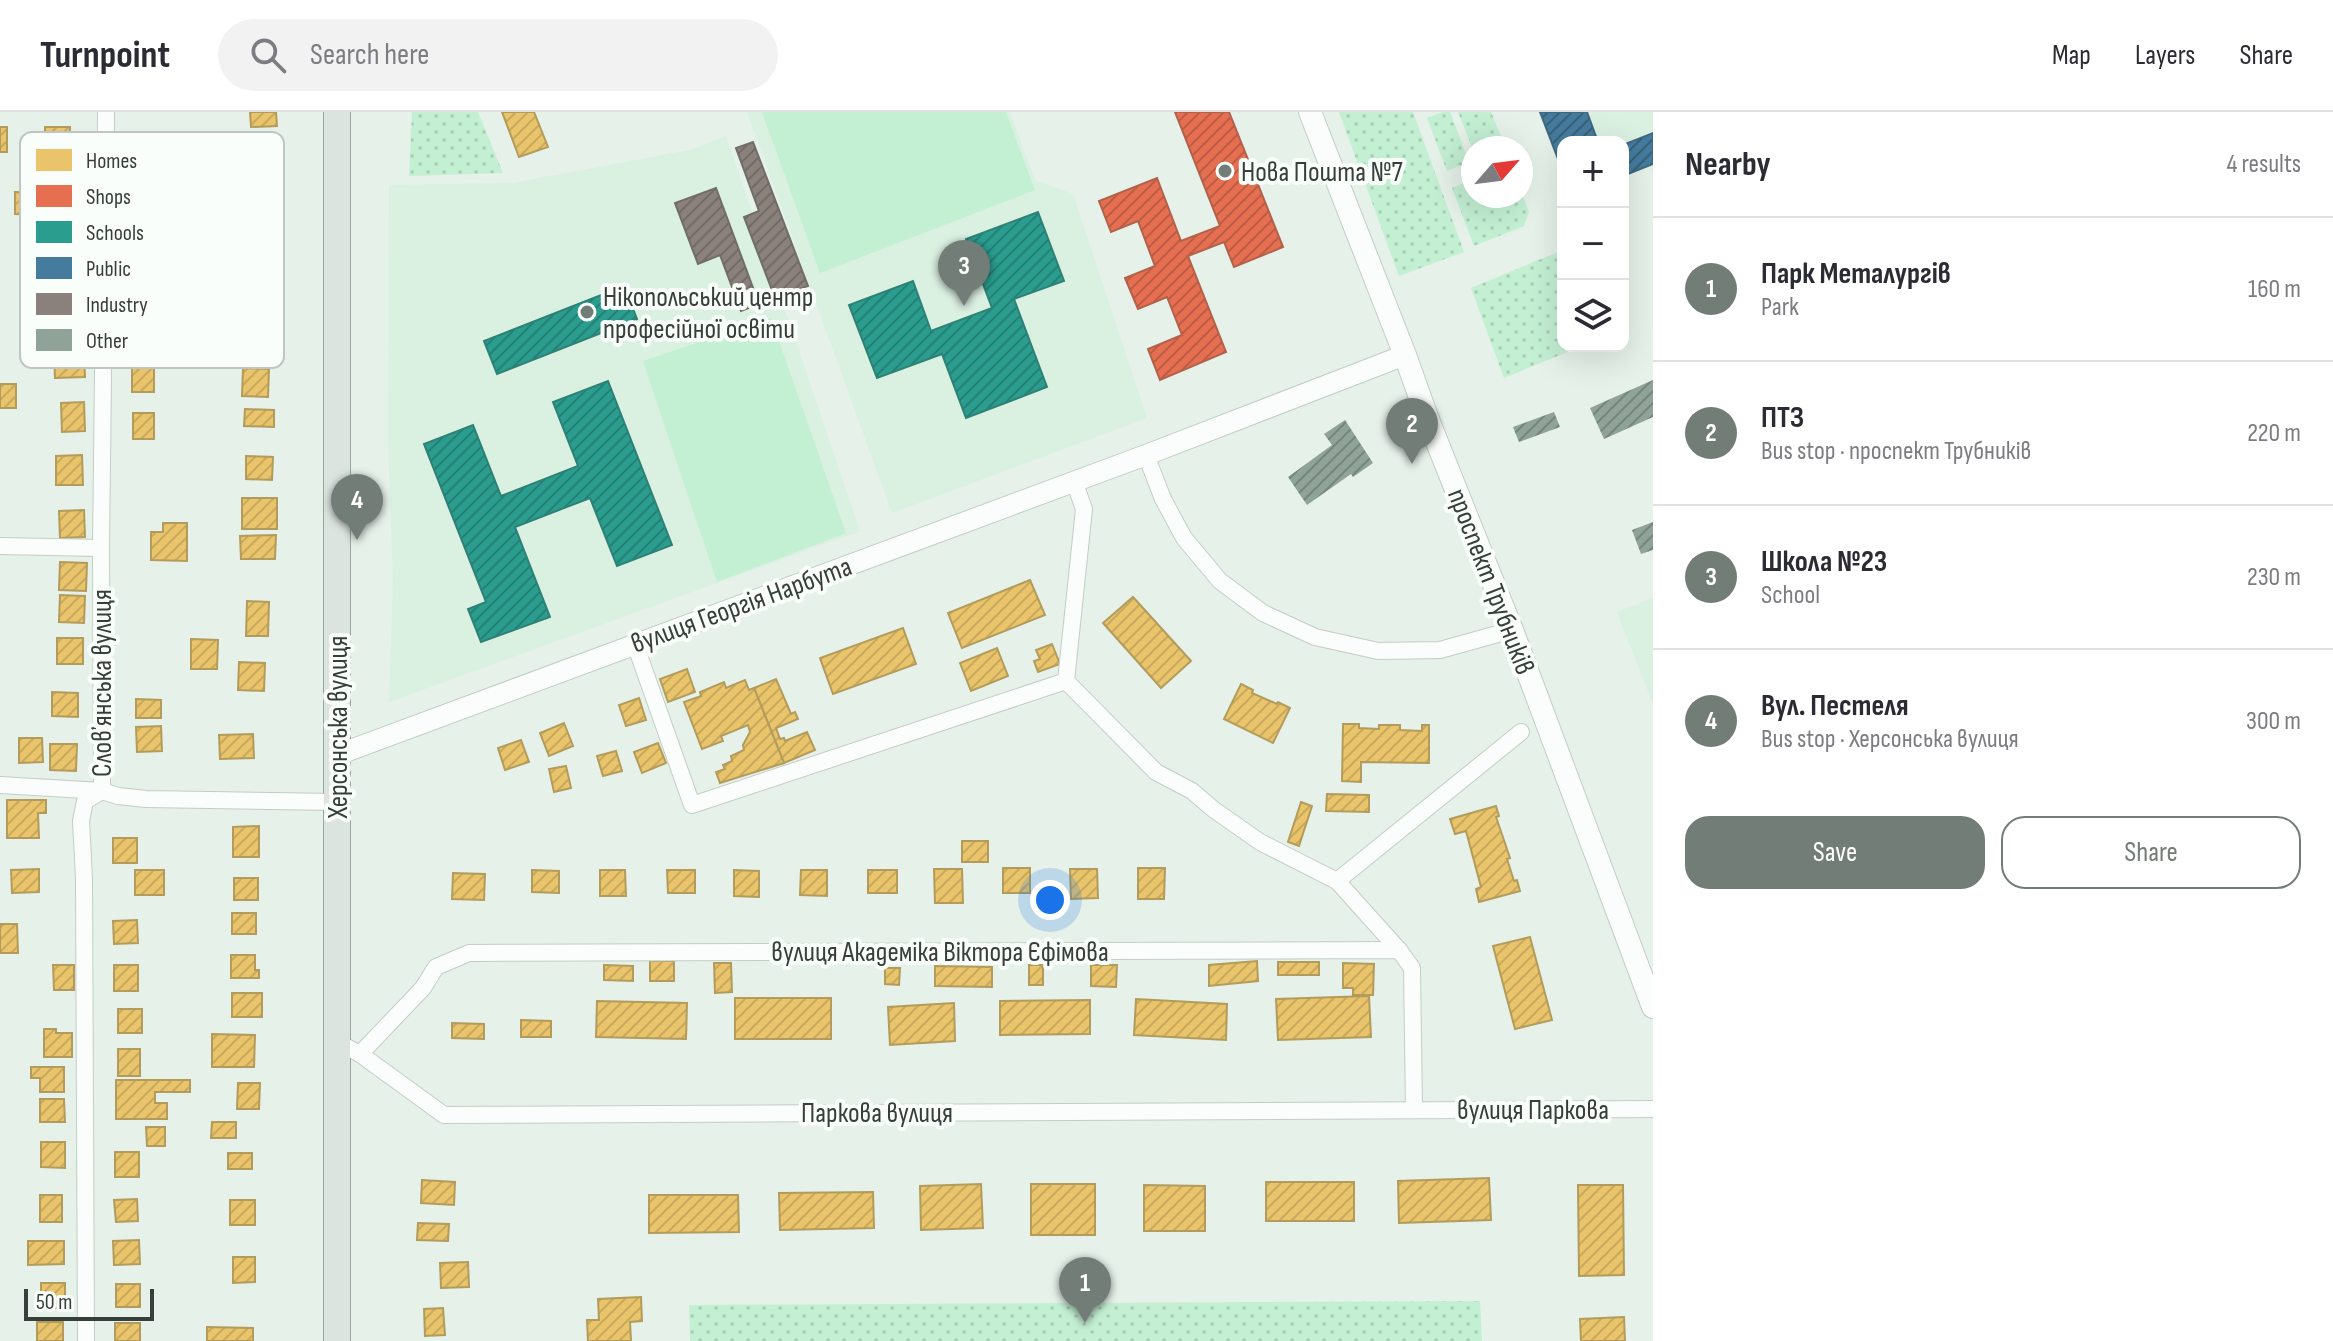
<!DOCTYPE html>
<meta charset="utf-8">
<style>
:root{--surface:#fff;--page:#f2f2f3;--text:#2b2b33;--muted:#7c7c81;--line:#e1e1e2;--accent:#737d77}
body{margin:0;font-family:"Sofia Sans Condensed",sans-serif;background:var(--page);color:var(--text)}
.controls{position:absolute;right:24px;top:24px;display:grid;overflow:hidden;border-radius:16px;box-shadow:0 8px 32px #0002}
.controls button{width:72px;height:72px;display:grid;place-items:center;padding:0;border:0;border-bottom:2px solid var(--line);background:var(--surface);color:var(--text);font:40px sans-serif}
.compass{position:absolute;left:1461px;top:24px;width:72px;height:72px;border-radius:50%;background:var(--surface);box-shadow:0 8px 32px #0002;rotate:62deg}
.scale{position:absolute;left:24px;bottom:20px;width:130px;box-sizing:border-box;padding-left:8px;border:4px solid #363f39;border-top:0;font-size:22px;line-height:28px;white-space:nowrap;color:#363f39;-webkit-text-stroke:6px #fafefb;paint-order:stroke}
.you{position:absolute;left:1050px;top:788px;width:28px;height:28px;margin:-20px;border:6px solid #fff;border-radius:50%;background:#1a73e8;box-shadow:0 0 0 12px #1a73e833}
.badge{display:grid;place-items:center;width:52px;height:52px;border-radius:50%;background:var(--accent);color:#fff;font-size:26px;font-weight:700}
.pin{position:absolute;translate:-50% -66px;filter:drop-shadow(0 2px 4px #0008)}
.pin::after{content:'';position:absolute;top:42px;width:28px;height:24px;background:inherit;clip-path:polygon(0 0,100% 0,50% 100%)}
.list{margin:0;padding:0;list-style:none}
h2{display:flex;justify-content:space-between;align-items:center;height:104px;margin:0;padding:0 32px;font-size:34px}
h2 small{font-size:26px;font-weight:400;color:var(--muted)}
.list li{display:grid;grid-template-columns:52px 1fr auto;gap:24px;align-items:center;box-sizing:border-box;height:144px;padding:0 32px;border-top:2px solid var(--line)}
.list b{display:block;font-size:30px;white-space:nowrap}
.list p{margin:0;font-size:26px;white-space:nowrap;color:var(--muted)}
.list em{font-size:26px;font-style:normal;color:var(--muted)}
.actions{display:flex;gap:16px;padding:24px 32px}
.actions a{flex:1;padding:18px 0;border:2px solid var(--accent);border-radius:24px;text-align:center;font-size:28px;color:var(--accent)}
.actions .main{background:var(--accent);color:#fff}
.icon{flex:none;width:44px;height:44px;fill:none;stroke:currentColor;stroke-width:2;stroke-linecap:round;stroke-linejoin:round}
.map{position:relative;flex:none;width:1653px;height:1229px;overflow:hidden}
header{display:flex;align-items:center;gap:48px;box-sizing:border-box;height:112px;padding:0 40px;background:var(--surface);border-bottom:2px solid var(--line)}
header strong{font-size:38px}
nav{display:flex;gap:44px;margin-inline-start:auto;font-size:28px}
.search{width:560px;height:72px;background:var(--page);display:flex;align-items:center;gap:20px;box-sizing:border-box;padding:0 28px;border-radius:44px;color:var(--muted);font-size:30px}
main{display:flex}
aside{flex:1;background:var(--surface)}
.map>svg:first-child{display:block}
</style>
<header>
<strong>Turnpoint</strong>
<div class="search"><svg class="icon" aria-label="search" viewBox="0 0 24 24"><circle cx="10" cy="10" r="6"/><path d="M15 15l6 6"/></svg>Search here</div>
<nav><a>Map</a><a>Layers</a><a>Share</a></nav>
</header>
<main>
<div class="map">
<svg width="1653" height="1229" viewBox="0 0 1653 1229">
<defs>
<pattern id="green-dots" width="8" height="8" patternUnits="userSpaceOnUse" patternTransform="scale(2)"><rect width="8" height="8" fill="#c3efd3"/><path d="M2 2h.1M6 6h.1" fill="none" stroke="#a8ceb6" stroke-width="1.8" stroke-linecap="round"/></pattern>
<pattern id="homes-hatch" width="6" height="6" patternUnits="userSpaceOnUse" patternTransform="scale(2)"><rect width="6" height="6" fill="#e9c46a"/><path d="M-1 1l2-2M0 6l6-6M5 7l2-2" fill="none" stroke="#c8a95d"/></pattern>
<pattern id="shops-hatch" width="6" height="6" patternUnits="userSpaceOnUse" patternTransform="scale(2)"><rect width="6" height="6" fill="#e76f51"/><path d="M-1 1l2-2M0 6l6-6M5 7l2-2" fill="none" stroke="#bc5d44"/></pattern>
<pattern id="schools-hatch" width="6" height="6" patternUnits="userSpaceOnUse" patternTransform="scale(2)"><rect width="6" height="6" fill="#2a9d8f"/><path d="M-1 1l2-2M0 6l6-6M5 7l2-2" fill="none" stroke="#258176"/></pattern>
<pattern id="public-hatch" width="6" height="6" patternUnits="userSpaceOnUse" patternTransform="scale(2)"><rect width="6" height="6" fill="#457b9d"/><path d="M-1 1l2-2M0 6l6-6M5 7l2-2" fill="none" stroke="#38617a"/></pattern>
<pattern id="industry-hatch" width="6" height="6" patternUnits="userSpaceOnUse" patternTransform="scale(2)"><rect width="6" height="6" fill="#8a817c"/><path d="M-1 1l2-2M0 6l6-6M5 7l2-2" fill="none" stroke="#726b67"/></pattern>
<pattern id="building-hatch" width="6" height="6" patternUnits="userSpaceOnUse" patternTransform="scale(2)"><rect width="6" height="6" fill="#8fa398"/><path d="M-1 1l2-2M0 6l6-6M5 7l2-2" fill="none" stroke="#76867d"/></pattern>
</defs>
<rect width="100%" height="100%" fill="#e5f1e9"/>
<!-- built -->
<g fill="#daf0e1">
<path d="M747,0H1010L1035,68L1073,82L1147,306L892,401Z"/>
<path d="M1540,0H1653V62L1649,54L1623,64V30H1563Z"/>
<path d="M726,24L860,419L389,590L393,470L388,327L389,73L512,71L690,38Z"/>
<path d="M1653,486V592L1617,500Z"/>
</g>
<!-- green -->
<g fill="url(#green-dots)">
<path d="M412,0H478L503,61L409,64Z"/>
<path d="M1339,0H1413L1464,140L1399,164Z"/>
<path d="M1443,0H1450L1469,50L1447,59L1427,6Z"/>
<path d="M1458,0H1491L1501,24L1499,31L1487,36H1473V38Z"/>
<path d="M1473,67V84H1521V80L1529,100L1524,114L1474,134L1452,76Z"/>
<path d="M1563,138V234H1582L1504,266L1471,176Z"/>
<path d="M1480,1189L1482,1229H690L689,1193Z"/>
</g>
<!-- pitch -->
<g fill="#c3efd3">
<path d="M762,0H1006L1035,78L820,161Z"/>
<path d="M771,206L846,421L717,470L643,249Z"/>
</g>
<!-- homes -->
<g fill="url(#homes-hatch)" stroke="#b39c5b" stroke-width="2">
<path d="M250,0H276L277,14L251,15Z"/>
<path d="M502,0H534L548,35L519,45Z"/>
<rect x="0" y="15" width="7" height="25"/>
<rect x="45" y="15" width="25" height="27"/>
<path d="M15,80L50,81V103L15,102Z"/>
<path d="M84,236L85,265L55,266L54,237Z"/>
<rect x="132" y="251" width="22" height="29"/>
<path d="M243,256L269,257L268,285L242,284Z"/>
<rect x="0" y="272" width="16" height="24"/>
<path d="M84,290L85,319L62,320L61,291Z"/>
<path d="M245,297L274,298V315L244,314Z"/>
<rect x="133" y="301" width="21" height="26"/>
<path d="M82,343L83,373H56V344Z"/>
<path d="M246,344L273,345L272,368L246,367Z"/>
<rect x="242" y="386" width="35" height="31"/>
<path d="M84,398L85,425L60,426L59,399Z"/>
<path d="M163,411H187V449L151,448V420H163Z"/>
<path d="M276,423L275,447H241L240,424Z"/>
<path d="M60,450L87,451L86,479L59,478Z"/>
<path d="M1030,468L1045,503L962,536L948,501Z"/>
<path d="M60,483L85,484L84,511L59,510Z"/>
<path d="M1133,485L1191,549L1161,576L1103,511Z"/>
<path d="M247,489L269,490L268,524H246Z"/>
<path d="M903,516L916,552L833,582L820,546Z"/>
<rect x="57" y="526" width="26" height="26"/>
<path d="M191,527L218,528L217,557H191Z"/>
<path d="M1052,532L1060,552L1038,560L1034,549L1040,547L1036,538Z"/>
<path d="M997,536L1008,564L971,579L960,551Z"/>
<path d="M239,550L265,551L264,579L238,578Z"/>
<path d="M687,557L695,580L668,590L660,567Z"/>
<path d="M776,567L791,602L795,600L798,607L776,616L780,627L784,626L785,629L807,620L815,638L784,651L754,576Z"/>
<path d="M745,568L749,578L754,576L784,651L720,671L716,660L725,657L723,653L732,649L731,644L744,638L743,633L750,620L748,613L721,624L723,629L702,637L684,590L701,584L700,580L724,570L726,576Z"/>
<path d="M1241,572L1253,578L1252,581L1277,592L1278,590L1290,596L1273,631L1224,607Z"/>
<path d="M52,580L78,581V605L52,604Z"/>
<path d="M639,586L646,608L626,614L619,593Z"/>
<path d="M136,587L161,588V606H136Z"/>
<path d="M564,611L573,634L549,644L540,621Z"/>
<path d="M1343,612H1359V616L1379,617V613H1400V618L1422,619V613H1429V651L1361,650V670L1342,669Z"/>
<path d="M161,614L162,639L137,640L136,615Z"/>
<path d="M253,622L254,646L220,647L219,623Z"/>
<path d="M19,626H42L43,650L19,651Z"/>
<path d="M521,628L529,650L505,658L498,636Z"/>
<path d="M658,631L666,651L642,661L634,640Z"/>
<path d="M50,632H77L76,659L50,658Z"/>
<path d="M616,639L622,659L603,664L597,644Z"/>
<path d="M566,654L571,676L554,680L549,657Z"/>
<path d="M1327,682L1369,683V700L1326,699Z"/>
<path d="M7,688H46V701H38L39,726H7Z"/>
<path d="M1301,690L1312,694L1299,734L1288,730Z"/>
<path d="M1496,694L1499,704L1496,705L1510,746L1507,747L1514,769L1517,768L1520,779L1479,790L1476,777L1481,775L1466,719L1455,722L1450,707Z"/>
<path d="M259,714V745H233V715Z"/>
<rect x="113" y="726" width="24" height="25"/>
<rect x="962" y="729" width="26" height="21"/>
<rect x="1003" y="756" width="27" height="25"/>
<path d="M1138,756H1165L1164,787H1138Z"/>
<path d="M39,757V780L12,781L11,758Z"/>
<path d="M934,757H962L963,791H935Z"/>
<path d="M1070,757H1097L1098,786L1071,787Z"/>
<rect x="135" y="758" width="29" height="25"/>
<path d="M532,758L559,759V781L532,780Z"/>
<path d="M600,758H625L626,784H600Z"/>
<path d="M667,758H695V781H668Z"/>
<path d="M734,758L759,759V785L734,784Z"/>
<path d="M801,758H827V784L800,783Z"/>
<rect x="868" y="758" width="29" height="23"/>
<path d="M453,761L485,762L484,788L452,787Z"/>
<rect x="234" y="766" width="24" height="22"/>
<rect x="232" y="801" width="24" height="21"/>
<path d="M137,808L138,831L114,832L113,809Z"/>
<path d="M0,812H17L18,841H0Z"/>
<path d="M1530,825L1552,908L1515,917L1493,834Z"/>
<path d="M231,843H255V858H259V866H231Z"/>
<rect x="650" y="849" width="24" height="20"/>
<path d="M1257,849L1258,869L1209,874V853Z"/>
<rect x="1278" y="850" width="41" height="13"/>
<path d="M714,851H731L732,880L715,881Z"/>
<path d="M1343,851L1374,852L1373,883H1353V876H1343Z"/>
<path d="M53,853H74V878H54Z"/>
<rect x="114" y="853" width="24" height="26"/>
<path d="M604,853L633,854V869L604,868Z"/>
<rect x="1029" y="853" width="14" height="20"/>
<path d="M1091,853H1117L1116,875L1091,874Z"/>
<path d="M935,854L992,855V875L935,874Z"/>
<path d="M885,856H900L899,873L885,872Z"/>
<rect x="232" y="881" width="30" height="24"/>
<path d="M1369,884L1371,925L1278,928L1276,887Z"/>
<rect x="735" y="886" width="96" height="41"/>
<path d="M1136,887L1227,892L1226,928L1134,923Z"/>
<path d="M1090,888V922L1000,923V889Z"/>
<path d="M597,889L687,891L686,927L596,925Z"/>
<path d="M954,891L955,929L890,933L888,895Z"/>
<rect x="118" y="897" width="24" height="24"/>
<path d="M521,908L551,909V925H521Z"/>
<path d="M452,911L484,912V927L452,926Z"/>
<path d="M44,917H56V921H72V945H44Z"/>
<path d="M212,922L255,923L254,955H212Z"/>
<rect x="118" y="937" width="22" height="27"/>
<path d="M31,955H64V980H40V966H31Z"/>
<path d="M116,968H190V980H155V991H167V1007H116Z"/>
<path d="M238,971H260L259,997H237Z"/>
<path d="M40,987H64L65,1010H40Z"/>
<path d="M212,1010H236V1026H211Z"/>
<path d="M146,1015H165V1034H147Z"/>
<path d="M41,1030H65V1056L41,1055Z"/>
<rect x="115" y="1040" width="24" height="25"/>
<rect x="228" y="1041" width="24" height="16"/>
<path d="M1489,1066L1491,1108L1399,1111L1398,1069Z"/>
<path d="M422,1068L455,1070L454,1093L421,1091Z"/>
<rect x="1266" y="1070" width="88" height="39"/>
<path d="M981,1072L983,1116L921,1118L920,1074Z"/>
<rect x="1031" y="1072" width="64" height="51"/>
<path d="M1144,1073L1205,1074V1119H1144Z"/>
<path d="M1578,1073H1623L1624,1163L1579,1164Z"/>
<path d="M873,1080L874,1116L780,1118L779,1081Z"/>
<rect x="40" y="1083" width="22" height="27"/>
<path d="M649,1083H738L739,1120L649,1121Z"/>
<path d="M137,1087L138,1109L116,1110L114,1088Z"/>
<rect x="230" y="1088" width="25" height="25"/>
<path d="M418,1111L449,1112L448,1129L417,1128Z"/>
<path d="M139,1128L140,1152L114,1153L113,1129Z"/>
<path d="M28,1129H64V1152L28,1153Z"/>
<path d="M233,1145H255V1170L233,1171Z"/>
<path d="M468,1150L469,1175L441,1176L440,1151Z"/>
<rect x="41" y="1171" width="24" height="25"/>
<rect x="116" y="1172" width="24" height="23"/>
<path d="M641,1185L642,1209L630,1210L631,1229H588L587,1208H599L598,1187Z"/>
<path d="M443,1196L445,1223L425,1224L424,1197Z"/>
<path d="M1624,1205L1625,1229H1581L1580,1207Z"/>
<rect x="37" y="1210" width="26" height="19"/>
<rect x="115" y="1211" width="25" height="18"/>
<path d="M207,1215L253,1216V1229H207Z"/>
</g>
<!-- shops -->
<path fill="url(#shops-hatch)" stroke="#b2614a" stroke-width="2" d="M1175,0H1229L1283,135L1234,155L1224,130L1188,144L1226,240L1160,268L1148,237L1182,223L1167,185L1138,197L1125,166L1155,154L1138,109L1111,120L1099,89L1157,66L1181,129L1220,114Z"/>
<!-- schools -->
<g fill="url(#schools-hatch)" stroke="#2e8175" stroke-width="2">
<path d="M1038,100L1064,169L1014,187L1047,275L966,306L942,242L877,266L849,193L913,169L931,219L992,196L966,127Z"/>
<path d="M624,174L637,207L497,262L484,229Z"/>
<path d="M608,269L672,433L617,454L590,386L515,415L550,505L481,530L468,497L486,490L424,332L473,313L501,384L578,354L553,290Z"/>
</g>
<!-- public -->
<g fill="url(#public-hatch)" stroke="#40697f" stroke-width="2">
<path d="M1540,0H1587L1598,30H1563V60Z"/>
<path d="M1653,21V52L1623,64V33Z"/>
</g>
<!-- industry -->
<g fill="url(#industry-hatch)" stroke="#716d68" stroke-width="2">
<path d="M753,30L808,174L775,186L744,105L759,99L736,36Z"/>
<path d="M716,76L759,192L741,199L720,143L698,152L675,91Z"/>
</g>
<!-- building -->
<g fill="url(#building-hatch)">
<path d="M1653,268V305L1604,327L1590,296Z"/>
<path d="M1554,300L1560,315L1519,330L1513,315Z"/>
<path d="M1345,308L1373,351L1353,365L1351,362L1307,393L1288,365L1332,333L1324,322Z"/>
<path d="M1653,410V438L1641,442L1632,418Z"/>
</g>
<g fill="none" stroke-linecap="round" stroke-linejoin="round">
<defs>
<g id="minor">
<path d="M1146,343L1163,387L1184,426L1220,469L1263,501L1315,525L1378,539L1440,538L1512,518"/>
<path d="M1074,369L1084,397L1066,569L1156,660L1192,679L1213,697L1260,730L1337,769L1399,838"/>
<path d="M0,434L101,436"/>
<path d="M635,532L692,693L1066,569"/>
<path d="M0,673L102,679L118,684L146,687L337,690"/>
<path d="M1337,769L1521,620"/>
<path d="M337,930L360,942L444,1003L1653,997"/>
<path d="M360,942L423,876L436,855L469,841L1399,838L1412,856L1414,997"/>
<path d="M86,1229L84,766L81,709L85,689L102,679L101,436L106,0"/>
</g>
<path id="tertiary" d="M337,643L1146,343L1405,243"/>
<path id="secondary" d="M1310,0L1405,243L1427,305L1512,518L1653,895"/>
<path id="primary" d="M337,1229V0"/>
</defs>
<!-- minor casing -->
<use href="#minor" stroke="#c3cdc6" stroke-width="18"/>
<!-- tertiary casing -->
<use href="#tertiary" stroke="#c3cdc6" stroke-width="22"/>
<!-- secondary casing -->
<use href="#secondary" stroke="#c3cdc6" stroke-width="24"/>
<!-- primary casing -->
<use href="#primary" stroke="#96a89e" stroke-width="28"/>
<!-- minor -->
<use href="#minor" stroke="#fbfdfc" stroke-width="16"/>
<!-- tertiary -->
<use href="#tertiary" stroke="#fbfdfc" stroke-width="20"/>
<!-- secondary -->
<use href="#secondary" stroke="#fbfdfc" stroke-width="22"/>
<!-- primary -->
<use href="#primary" stroke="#dce4e0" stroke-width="26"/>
</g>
<!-- markers -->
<g fill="#737d77" stroke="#fafefb" stroke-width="3">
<circle cx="1225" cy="59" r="8"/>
<circle cx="587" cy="200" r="8"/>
</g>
<g text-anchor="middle" stroke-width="8" stroke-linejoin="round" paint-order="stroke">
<!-- poi labels -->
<g font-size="28" fill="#363f39" stroke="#fafefb" text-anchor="start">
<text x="1241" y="69">Нова Пошта №7</text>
<text x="603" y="194">Нікопольський центр<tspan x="603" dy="32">професійної освіти</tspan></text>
</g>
<!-- street labels -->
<g font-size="28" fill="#363f39" stroke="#fafefb">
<text transform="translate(1492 469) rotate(69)" y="10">проспект Трубників</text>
<text transform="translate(741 492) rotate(-20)" y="10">вулиця Георгія Нарбута</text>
<text transform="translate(101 571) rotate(-90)" y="10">Словʼянська вулиця</text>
<text transform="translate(337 615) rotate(-90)" y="10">Херсонська вулиця</text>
<text x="940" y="849">вулиця Академіка Віктора Єфімова</text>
<text x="1533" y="1007">вулиця Паркова</text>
<text x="877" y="1010">Паркова вулиця</text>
</g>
</g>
<!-- legend -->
<rect x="20" y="20" width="264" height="236" rx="12" fill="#fafefb" stroke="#bfc5c1" stroke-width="2"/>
<rect x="36" y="37" width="36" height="22" fill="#e9c46a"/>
<rect x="36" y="73" width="36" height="22" fill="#e76f51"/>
<rect x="36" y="109" width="36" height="22" fill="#2a9d8f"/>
<rect x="36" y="145" width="36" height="22" fill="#457b9d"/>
<rect x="36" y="181" width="36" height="22" fill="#8a817c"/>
<rect x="36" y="217" width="36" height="22" fill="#8fa398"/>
<g font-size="22" fill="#363f39">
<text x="86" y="56">Homes</text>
<text x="86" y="92">Shops</text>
<text x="86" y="128">Schools</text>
<text x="86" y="164">Public</text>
<text x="86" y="200">Industry</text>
<text x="86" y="236">Other</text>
</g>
</svg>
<div class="controls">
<button>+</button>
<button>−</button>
<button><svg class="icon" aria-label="layers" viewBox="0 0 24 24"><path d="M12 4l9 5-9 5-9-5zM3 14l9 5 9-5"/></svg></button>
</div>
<svg class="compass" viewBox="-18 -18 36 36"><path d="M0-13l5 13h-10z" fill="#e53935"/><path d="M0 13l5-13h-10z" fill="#7c7c81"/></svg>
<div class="scale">50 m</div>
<div class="you"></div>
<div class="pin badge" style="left:1085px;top:1211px">1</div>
<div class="pin badge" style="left:1412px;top:352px">2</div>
<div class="pin badge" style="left:964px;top:194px">3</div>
<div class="pin badge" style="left:357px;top:428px">4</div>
</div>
<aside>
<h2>Nearby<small>4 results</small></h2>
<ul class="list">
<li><span class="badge">1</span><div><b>Парк Металургів</b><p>Park</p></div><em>160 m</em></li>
<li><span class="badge">2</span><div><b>ПТЗ</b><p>Bus stop · проспект Трубників</p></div><em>220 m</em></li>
<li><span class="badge">3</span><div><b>Школа №23</b><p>School</p></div><em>230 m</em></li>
<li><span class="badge">4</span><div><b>Вул. Пестеля</b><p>Bus stop · Херсонська вулиця</p></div><em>300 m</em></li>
</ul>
<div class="actions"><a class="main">Save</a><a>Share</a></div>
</aside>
</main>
